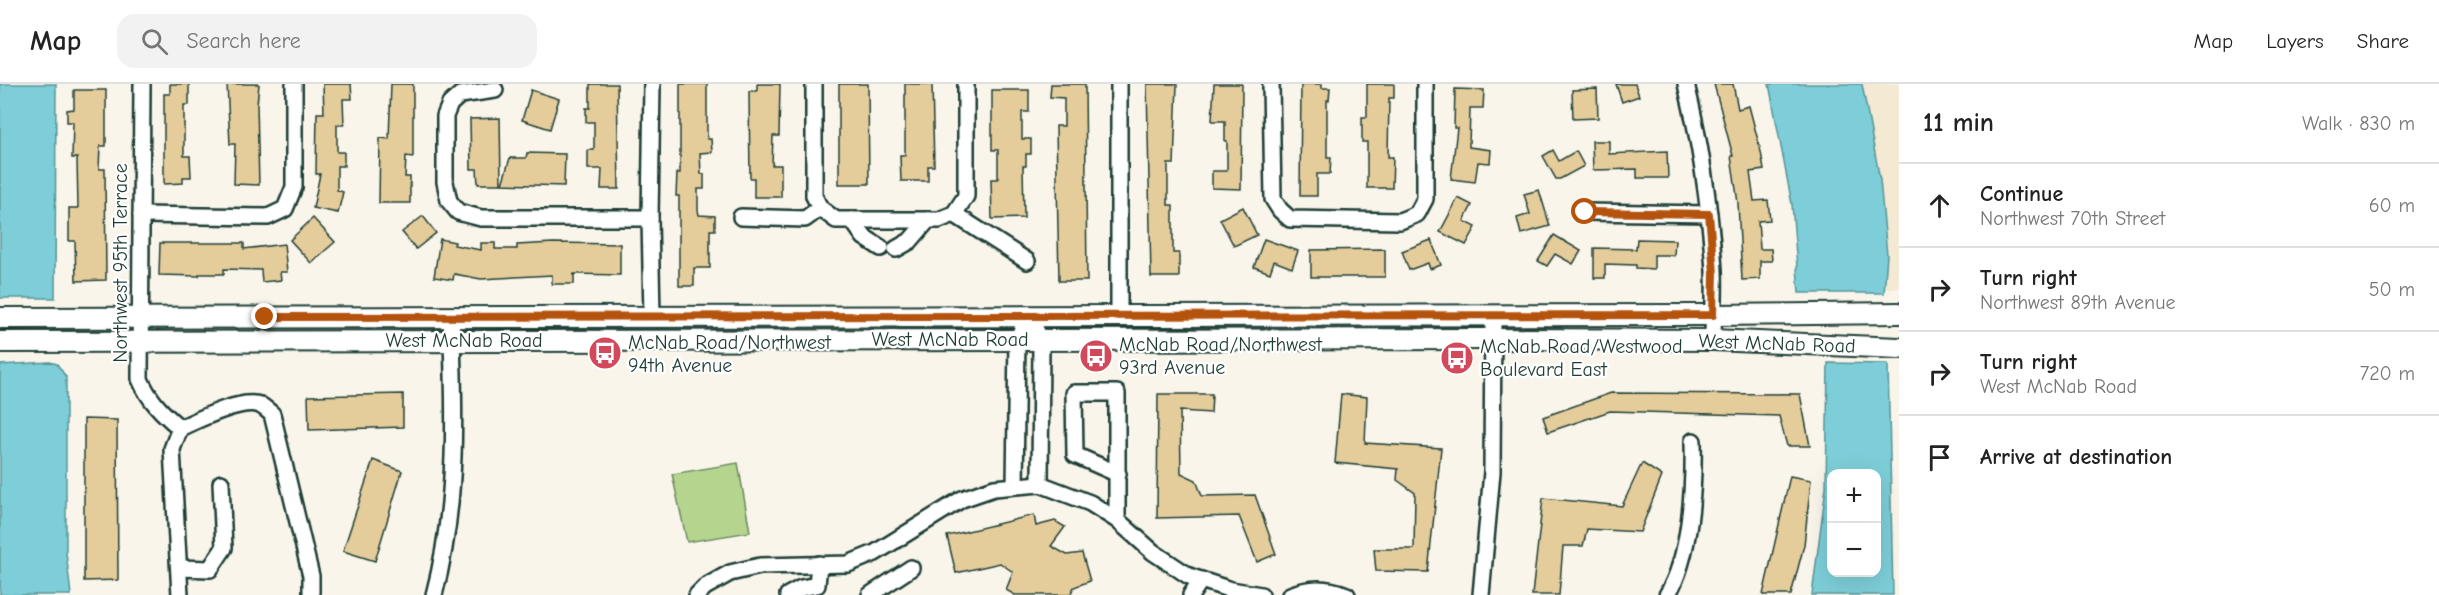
<!DOCTYPE html>
<meta charset="utf-8">
<style>
:root{--surface:#fff;--page:#f2f2f2;--text:#222;--muted:#767676;--line:#e0e0e0}
body{margin:0;font-family:"Comic Neue",sans-serif;background:var(--page);color:var(--text)}
.controls{position:absolute;right:18px;bottom:18px;display:grid;overflow:hidden;border-radius:12px;box-shadow:0 6px 24px #0002}
.controls button{width:54px;height:54px;display:grid;place-items:center;padding:0;border:0;border-bottom:2px solid var(--line);background:var(--surface);color:var(--text);font:30px sans-serif}
.stop{position:absolute;width:18px;height:18px;margin:-14px;border:4px solid #b45309;border-radius:50%;background:#fff}
.stop.end{background:#b45309;border-color:#fff;box-shadow:0 2px 6px #0008}
.list{margin:0;padding:0;list-style:none}
h2{display:flex;justify-content:space-between;align-items:center;height:78px;margin:0;padding:0 24px;font-size:26px}
h2 small{font-size:20px;font-weight:400;color:var(--muted)}
.list li{display:grid;grid-template-columns:39px 1fr auto;gap:18px;align-items:center;box-sizing:border-box;height:84px;padding:0 24px;border-top:2px solid var(--line)}
.list b{display:block;font-size:22px;white-space:nowrap}
.list p{margin:0;font-size:20px;white-space:nowrap;color:var(--muted)}
.list em{font-size:20px;font-style:normal;color:var(--muted)}
.icon{flex:none;width:33px;height:33px;fill:none;stroke:currentColor;stroke-width:2;stroke-linecap:round;stroke-linejoin:round}
.map{position:relative;flex:none;width:1899px;height:511px;overflow:hidden}
header{display:flex;align-items:center;gap:36px;box-sizing:border-box;height:84px;padding:0 30px;background:var(--surface);border-bottom:2px solid var(--line)}
header strong{font-size:28px}
nav{display:flex;gap:33px;margin-inline-start:auto;font-size:21px}
.search{width:420px;height:54px;background:var(--page);display:flex;align-items:center;gap:15px;box-sizing:border-box;padding:0 21px;border-radius:18px;color:var(--muted);font-size:22px}
main{display:flex}
aside{flex:1;background:var(--surface)}
.map>svg:first-child{display:block}
</style>
<header>
<strong>Map</strong>
<div class="search"><svg class="icon" aria-label="search" viewBox="0 0 24 24"><circle cx="10" cy="10" r="6"/><path d="M15 15l6 6"/></svg>Search here</div>
<nav><a>Map</a><a>Layers</a><a>Share</a></nav>
</header>
<main>
<div class="map">
<svg width="1899" height="511" viewBox="0 0 1899 511">
<rect width="100%" height="100%" fill="#faf5eb"/>
<filter id="ink" filterUnits="userSpaceOnUse"><feTurbulence type="fractalNoise" baseFrequency=".0167" numOctaves="2"/><feDisplacementMap in="SourceGraphic" scale="12" xChannelSelector="R" yChannelSelector="G"/><feConvolveMatrix kernelMatrix="1 2 1 2 8 2 1 2 1" color-interpolation-filters="sRGB"/></filter>
<g filter="url(#ink)">
<!-- built -->
<path fill="#f4e9d3" d="M1862,0H1899V204H1884L1887,171L1880,96Z"/>
<!-- green -->
<path fill="#b5d58e" stroke="#6a8961" stroke-width="1.5" d="M738,379L750,448L687,458L672,390Z"/>
<!-- water -->
<g fill="#7dced8" stroke="#579496" stroke-width="1.5" fill-rule="evenodd">
<path d="M0,0H56L55,214H0Z"/>
<path d="M1769,0H1862L1880,96L1887,171L1884,209H1799L1792,120Z"/>
<path d="M50,278L57,280L66,293V468L71,511H0V281Z"/>
<path d="M1828,279L1888,280L1893,511H1812L1826,403ZM1832,390H1876V488H1832Z"/>
</g>
<!-- building -->
<g fill="#e5cd9b" stroke="#1f3d34" stroke-width="1.5">
<path d="M170,0H189V21H184V72H190L191,93H183V99L164,100V10H170Z"/>
<path d="M227,0H259L257,21L259,101L234,100L235,60H230Z"/>
<path d="M323,0H351L352,15H343L344,41H337V68H344V82H337V106L343,108L338,129L313,124L320,90H316L317,29H324Z"/>
<path d="M391,0H413V73L406,72L405,93H410V119H379L380,54L389,55Z"/>
<path d="M590,0H617L619,105H601L602,85H588V66H594V38H586V24H590Z"/>
<path d="M680,0H707V55H711L712,68L700,69L701,90H704V105H698V126L699,131L715,132V146H710V184H694V202H679V112H676L677,89H680Z"/>
<path d="M757,0H780L779,52H773L772,81H781V113H754V94H750L749,7H757Z"/>
<path d="M839,0H868L869,100H839Z"/>
<path d="M905,0H932L934,82H928V97H901L900,71H905Z"/>
<path d="M1051,0H1085L1087,197H1059L1056,42H1064V14L1050,13Z"/>
<path d="M1147,0H1177L1174,80H1168V121H1173V169H1179V193H1151Z"/>
<path d="M1214,0H1242L1241,105L1212,104V87H1227V57H1225V37H1212Z"/>
<path d="M1301,0H1322V4H1330L1329,16H1327V73H1331L1330,90H1317V112H1300Z"/>
<path d="M1367,0H1394V14H1389L1388,73H1393L1392,104H1367V58H1362V33H1367Z"/>
<path d="M1616,0H1635L1639,12L1622,18Z"/>
<path d="M1714,0H1733L1738,25L1749,22L1761,68L1764,86L1750,88L1754,117L1768,116L1770,136L1758,137L1760,165H1771L1772,177H1760V195L1742,196L1738,119L1731,72H1733Z"/>
<path d="M1455,5L1484,6L1483,24H1470L1469,63L1491,66L1490,79L1478,78L1475,98L1451,95L1457,44H1454Z"/>
<path d="M1597,5L1598,34L1573,35L1572,6Z"/>
<path d="M74,6H106V62H100L99,85H105L106,196L76,197L75,157H69V124H78L77,74H72L73,38H67V26L74,25Z"/>
<path d="M531,6L559,15L550,45L522,36Z"/>
<path d="M992,6H1029V28H1022V55H1031V70H1026V82H1023L1024,134L992,135L991,95H998V66H992Z"/>
<path d="M500,34L501,100H478L477,85H471L470,35Z"/>
<path d="M1592,57H1609V70L1667,67L1668,94H1637V85L1593,86Z"/>
<path d="M1553,66L1559,77L1576,67L1584,82L1560,95H1556L1543,72Z"/>
<path d="M527,69L565,70L564,102L502,100L510,74H526Z"/>
<path d="M1539,106L1550,142L1521,150L1517,134L1530,130L1524,110Z"/>
<path d="M1458,114L1472,121L1464,137L1476,143L1466,161L1440,148Z"/>
<path d="M1243,123L1257,151L1234,162L1220,135Z"/>
<path d="M423,132L436,149L416,165L402,148Z"/>
<path d="M313,134L335,158L311,179L290,156Z"/>
<path d="M1554,151L1581,167L1573,180L1555,170L1547,182L1538,177Z"/>
<path d="M440,155L455,158L454,161L481,166V159H495V165H517V161L553,159L620,160V191L574,190V200H552V191L481,195L454,190L453,196L434,193Z"/>
<path d="M1264,155L1298,167L1292,184L1274,177L1270,189L1254,183Z"/>
<path d="M1637,155L1675,156L1674,171H1654V185L1636,184V181L1605,180V194H1594V164L1636,165Z"/>
<path d="M1431,156L1441,181L1430,185L1428,179L1409,186L1402,167Z"/>
<path d="M160,159H244V165L284,160L287,188H280L281,196L262,198L261,186L224,185V190H199V192L159,191Z"/>
<path d="M1385,165V193H1311V166Z"/>
<path d="M1611,309L1800,310L1810,362H1787L1779,332L1610,327L1548,348L1543,333Z"/>
<path d="M403,310V343L309,346L308,312Z"/>
<path d="M1158,310H1212L1211,329L1180,327L1181,389L1196,396L1202,412L1255,411L1276,470L1257,478L1239,432L1157,434Z"/>
<path d="M1341,310L1367,313L1365,359L1441,364L1428,488L1376,487L1374,465H1414L1415,409L1397,396L1398,385L1335,379Z"/>
<path d="M84,335L117,336L118,496L84,497Z"/>
<path d="M373,376L402,387L375,477L343,467Z"/>
<path d="M1642,379L1662,392L1640,448L1587,445L1583,462H1563L1559,511H1532L1543,414L1622,422Z"/>
<path d="M1790,392L1811,396L1804,461L1791,511H1763Z"/>
<path d="M1034,431L1036,442L1055,437L1065,443L1051,462L1067,471L1082,469L1090,497L1074,503L1070,511H1015L1006,506L1013,488L1000,479L956,489L947,452Z"/>
</g>
<g fill="none" stroke-linecap="round" stroke-linejoin="round">
<defs>
<g id="minor">
<path d="M142,0L140,295C149,316 162,329 180,344"/>
<path d="M814,0V112L820,124L836,136H939L954,130"/>
<path d="M1119,0V231"/>
<path d="M1271,0L1273,115L1280,126L1290,135L1400,137L1417,130L1425,115V0"/>
<path d="M1686,0C1701,61 1710,124 1714,187C1715,210 1713,233 1713,256"/>
<path d="M495,6L460,11L450,20L445,32V98L449,117L458,128L481,134H650"/>
<path d="M1585,128L1709,130"/>
<path d="M954,130L966,112V0"/>
<path d="M954,130L1027,177"/>
<path d="M141,131L268,133L285,125L294,103V0"/>
<path d="M741,133L805,135L820,124"/>
<path d="M852,136L864,153L881,164"/>
<path d="M896,165L910,157L928,136"/>
<path d="M652,232L650,134L652,0"/>
<path d="M1029,232L1041,256L1040,400"/>
<path d="M1015,401L1017,255L1029,232"/>
<path d="M1117,436V309H1074L1075,371L1118,390"/>
<path d="M179,484L210,485L224,464L221,399"/>
<path d="M180,511L172,365L180,344C198,336 241,314 260,321C264,323 268,327 272,330L311,492V511"/>
<path d="M434,511C458,421 455,325 451,232"/>
<path d="M697,511L705,503L730,489L760,482L848,480L875,469L962,415L994,404L1040,400L1090,419L1117,436L1153,468L1189,492L1231,506L1261,511"/>
<path d="M788,511L801,504L817,501L819,480"/>
<path d="M870,511L911,484"/>
<path d="M1191,511L1201,496"/>
<path d="M1290,511C1311,503 1326,503 1347,511"/>
<path d="M1481,511L1492,388L1493,231"/>
<path d="M1667,511C1691,473 1694,401 1693,357"/>
</g>
<g id="major">
<path d="M0,234L1713,231L1899,229"/>
<path d="M0,258L1493,255L1713,256L1899,264"/>
</g>
</defs>
<!-- minor casing -->
<use href="#minor" stroke="#1f3d34" stroke-width="20"/>
<!-- major casing -->
<use href="#major" stroke="#1f3d34" stroke-width="24"/>
<!-- minor -->
<use href="#minor" stroke="#fff" stroke-width="15"/>
<!-- major -->
<use href="#major" stroke="#fff" stroke-width="20"/>
</g>
</g>
<g fill="none" stroke-linecap="round" stroke-linejoin="round" filter="url(#ink)">
<!-- route -->
<path stroke="#b45309" stroke-width="8" d="M265,233L1713,231L1714,189L1709,130L1585,128"/>
</g>
<!-- icons -->
<defs>
<symbol id="bus-disc" viewBox="-11 -11 22 22"><circle r="9.5" fill="#d1495b" stroke="#fff"/><path d="M-5-6H5V4H4V6H2V4H-2V6H-4V4H-5ZM-3.5-4V0h7V-4ZM-3.5 1.2v1.5H-2V1.2ZM2 1.2v1.5H3.5V1.2Z" fill="#fff"/></symbol>
</defs>
<g fill-rule="evenodd">
<use href="#bus-disc" x="586" y="250" width="38" height="38"/>
<use href="#bus-disc" x="1077" y="253" width="38" height="38"/>
<use href="#bus-disc" x="1438" y="255" width="38" height="38"/>
</g>
<g text-anchor="middle" stroke-width="4.5" stroke-linejoin="round" paint-order="stroke">
<!-- street labels -->
<g font-size="20" fill="#1f3d34" stroke="#fff">
<text transform="translate(120 179) rotate(-90)" y="7">Northwest 95th Terrace</text>
<text x="950" y="262">West McNab Road</text>
<text x="464" y="263">West McNab Road</text>
<text transform="translate(1777 259) rotate(2)" y="7">West McNab Road</text>
</g>
<!-- poi labels -->
<g font-size="20" fill="#1f3d34" stroke="#fff" text-anchor="start">
<text x="628" y="265">McNab Road/Northwest<tspan x="628" dy="23">94th Avenue</tspan></text>
<text x="1119" y="267">McNab Road/Northwest<tspan x="1119" dy="23">93rd Avenue</tspan></text>
<text x="1480" y="269">McNab Road/Westwood<tspan x="1480" dy="23">Boulevard East</tspan></text>
</g>
</g>
</svg>
<div class="controls">
<button>+</button>
<button>−</button>
</div>
<div class="stop" style="left:1585px;top:128px"></div>
<div class="stop end" style="left:265px;top:233px"></div>
</div>
<aside>
<h2>11 min<small>Walk · 830 m</small></h2>
<ul class="list">
<li><svg class="icon" aria-label="ahead" viewBox="0 0 24 24"><path d="M12 20V5M6 11l6-6 6 6"/></svg><div><b>Continue</b><p>Northwest 70th Street</p></div><em>60 m</em></li>
<li><svg class="icon" aria-label="right" viewBox="0 0 24 24"><path d="M7 20v-9h11M14 6l5 5-5 5"/></svg><div><b>Turn right</b><p>Northwest 89th Avenue</p></div><em>50 m</em></li>
<li><svg class="icon" aria-label="right" viewBox="0 0 24 24"><path d="M7 20v-9h11M14 6l5 5-5 5"/></svg><div><b>Turn right</b><p>West McNab Road</p></div><em>720 m</em></li>
<li><svg class="icon" aria-label="arrive" viewBox="0 0 24 24"><path d="M6 21V4h12l-3 4 3 4H6"/></svg><div><b>Arrive at destination</b></div></li>
</ul>
</aside>
</main>
